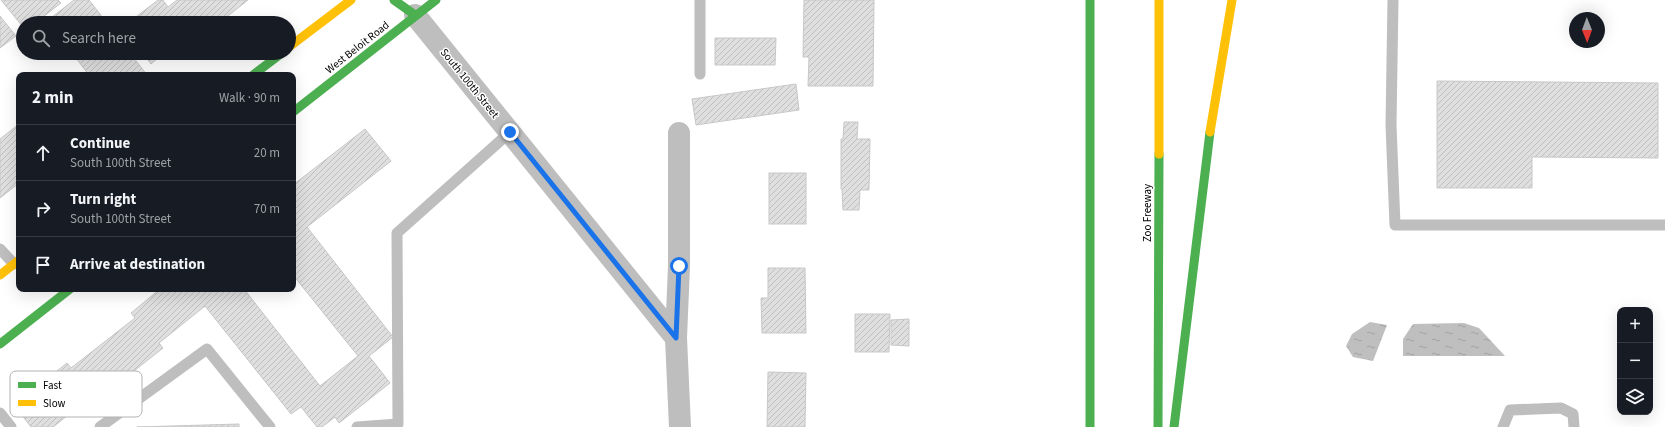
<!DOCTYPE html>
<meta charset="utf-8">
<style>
:root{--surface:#171b24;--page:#20242c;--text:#f1f3f6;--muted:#9ea1a6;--line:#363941}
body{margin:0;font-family:"Source Sans 3",sans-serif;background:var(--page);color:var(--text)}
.controls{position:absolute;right:12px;bottom:12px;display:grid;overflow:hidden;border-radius:8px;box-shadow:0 4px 16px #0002}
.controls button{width:36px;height:36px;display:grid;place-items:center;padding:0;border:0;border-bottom:1px solid var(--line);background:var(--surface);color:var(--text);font:20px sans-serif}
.compass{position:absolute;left:1569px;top:12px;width:36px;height:36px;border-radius:50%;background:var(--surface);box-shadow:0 4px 16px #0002;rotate:179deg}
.stop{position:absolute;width:12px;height:12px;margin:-9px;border:3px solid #1a73e8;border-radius:50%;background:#fff}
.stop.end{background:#1a73e8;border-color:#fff;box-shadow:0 1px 4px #0008}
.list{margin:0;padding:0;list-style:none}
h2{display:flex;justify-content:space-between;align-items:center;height:52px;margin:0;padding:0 16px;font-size:17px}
h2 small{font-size:13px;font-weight:400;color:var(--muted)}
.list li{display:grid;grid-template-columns:26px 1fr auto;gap:12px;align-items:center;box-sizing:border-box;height:56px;padding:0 16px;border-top:1px solid var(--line)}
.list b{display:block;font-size:15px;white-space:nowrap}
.list p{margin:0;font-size:13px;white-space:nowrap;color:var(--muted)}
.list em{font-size:13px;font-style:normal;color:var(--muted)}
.icon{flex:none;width:22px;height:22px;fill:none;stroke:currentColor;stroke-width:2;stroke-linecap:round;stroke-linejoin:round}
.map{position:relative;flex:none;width:1665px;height:427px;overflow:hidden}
.search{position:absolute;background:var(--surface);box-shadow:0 4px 16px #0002;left:16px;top:16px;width:280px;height:44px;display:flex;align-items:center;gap:10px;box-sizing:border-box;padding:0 14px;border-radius:22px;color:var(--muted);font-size:15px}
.panel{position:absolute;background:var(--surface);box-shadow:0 4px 16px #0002;left:16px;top:72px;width:280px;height:220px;border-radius:8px}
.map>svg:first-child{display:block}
</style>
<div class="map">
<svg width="1665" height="427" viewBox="0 0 1665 427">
<defs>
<pattern id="water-ripples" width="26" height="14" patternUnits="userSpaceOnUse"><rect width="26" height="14" fill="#bfbfbf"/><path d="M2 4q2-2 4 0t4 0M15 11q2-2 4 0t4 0" fill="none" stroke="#a2a2a2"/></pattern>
<pattern id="building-hatch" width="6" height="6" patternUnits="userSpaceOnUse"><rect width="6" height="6" fill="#dfdfdf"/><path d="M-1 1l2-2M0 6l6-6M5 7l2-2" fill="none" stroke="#bebebe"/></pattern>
</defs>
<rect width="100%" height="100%" fill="#fff"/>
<!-- water -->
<g fill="url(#water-ripples)">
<path d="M1370,322L1387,325L1373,361L1353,357L1346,346L1352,334Z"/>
<path d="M1464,323L1479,328L1505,356H1403V339L1413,324Z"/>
</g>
<!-- building -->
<g fill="url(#building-hatch)" stroke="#c7c7c7">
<path d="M1,0H58L61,3L35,23H23V27Z"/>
<path d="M74,0H89L107,23H49L47,21Z"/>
<path d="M158,0H163L168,7L177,0H248L219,23H128Z"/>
<path d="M804,0H874L873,86H808L809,57H803Z"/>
<path d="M0,16L16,36L0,48Z"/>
<path d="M715,38H776L775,65H715Z"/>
<path d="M72,53H130L147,75H89Z"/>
<path d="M143,53H164L151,64Z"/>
<path d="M1437,81L1658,83V158L1532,157V188H1437Z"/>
<path d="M796,84L799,110L696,125L692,99Z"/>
<path d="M844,122H858L857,139H870L869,190H860L859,210H843L842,189H841V139H843Z"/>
<path d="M19,124V183L0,198V139Z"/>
<path d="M365,129L391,161L307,227L393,337L369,356L390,383L339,423L335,417L322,427H317L301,407L291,414L205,306L159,343L163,348L95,402L91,397L53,427H31L14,405L67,363L71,368L135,318L131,313L160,289H198L200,292L203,289H244L320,386L358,356L293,275V222L296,219L293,215V185Z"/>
<rect x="769" y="173" width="37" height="51"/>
<path d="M768,268H805L806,333H762L761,298H768Z"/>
<path d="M855,314H890L889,352H855Z"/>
<path d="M909,319V346L891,345V320Z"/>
<path d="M768,372L806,373L805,427H767Z"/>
<path d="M239,424V427H137Z"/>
</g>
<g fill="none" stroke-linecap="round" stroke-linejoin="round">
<!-- lane -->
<g stroke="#bebebe" stroke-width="11">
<path d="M1393,0L1391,125L1395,225H1665"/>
<path d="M700,74V0"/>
<path d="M0,249L14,264"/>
<path d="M0,413L11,427"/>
<path d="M100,427L207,349L270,427"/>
<path d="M357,427L398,424L397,233L510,132"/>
<path d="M1503,427L1510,410L1561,408L1573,414L1574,427"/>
</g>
<!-- street -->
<g stroke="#bebebe" stroke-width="22">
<path d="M415,15L676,338"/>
<path d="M679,133V266L676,338L680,427"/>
</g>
<!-- fast -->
<g stroke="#4caf50" stroke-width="9">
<path d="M394,0L415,15"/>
<path d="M1090,0V427"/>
<path d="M253,75L282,53"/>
<path d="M293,112L436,0"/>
<path d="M0,344L70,289"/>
<path d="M1158,427L1159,154"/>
<path d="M1174,427L1210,132"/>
</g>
<!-- slow -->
<g stroke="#ffc107" stroke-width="9">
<path d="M289,47L351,0"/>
<path d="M1210,132L1232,0"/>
<path d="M1159,154V0"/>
<path d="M0,275L19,260"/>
</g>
</g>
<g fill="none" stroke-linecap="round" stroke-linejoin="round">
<!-- route -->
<path stroke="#1a73e8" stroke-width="5" d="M510,132L676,338L679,266"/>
</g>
<g text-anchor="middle" stroke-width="3" stroke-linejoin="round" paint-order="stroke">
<!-- street labels -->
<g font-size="11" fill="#000" stroke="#fff">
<text transform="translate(357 47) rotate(-38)" y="4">West Beloit Road</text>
<text transform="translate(470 83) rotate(51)" y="4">South 100th Street</text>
<text transform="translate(1147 213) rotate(-90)" y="4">Zoo Freeway</text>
</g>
</g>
<!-- legend -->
<rect x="10" y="371" width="132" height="46" rx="6" fill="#fff" stroke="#b2b2b2" stroke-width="1"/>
<rect x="18" y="382" width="18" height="6" fill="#4caf50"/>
<rect x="18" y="400" width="18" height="6" fill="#ffc107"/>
<g font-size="11" fill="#000">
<text x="43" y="389">Fast</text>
<text x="43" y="407">Slow</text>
</g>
</svg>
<div class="controls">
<button>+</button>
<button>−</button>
<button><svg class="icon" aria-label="layers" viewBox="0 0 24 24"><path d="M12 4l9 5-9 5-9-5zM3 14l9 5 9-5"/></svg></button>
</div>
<svg class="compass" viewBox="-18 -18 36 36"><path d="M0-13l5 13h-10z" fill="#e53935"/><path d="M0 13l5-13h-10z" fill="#9ea1a6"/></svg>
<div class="stop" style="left:679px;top:266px"></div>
<div class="stop end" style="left:510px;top:132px"></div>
<div class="search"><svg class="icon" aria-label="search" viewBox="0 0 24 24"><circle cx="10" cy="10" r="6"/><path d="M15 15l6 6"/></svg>Search here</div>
<section class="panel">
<h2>2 min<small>Walk · 90 m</small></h2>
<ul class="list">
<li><svg class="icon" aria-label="ahead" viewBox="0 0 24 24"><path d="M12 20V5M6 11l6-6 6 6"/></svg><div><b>Continue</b><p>South 100th Street</p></div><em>20 m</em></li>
<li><svg class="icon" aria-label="right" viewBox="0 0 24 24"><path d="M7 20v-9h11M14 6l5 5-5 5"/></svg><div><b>Turn right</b><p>South 100th Street</p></div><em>70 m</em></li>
<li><svg class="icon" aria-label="arrive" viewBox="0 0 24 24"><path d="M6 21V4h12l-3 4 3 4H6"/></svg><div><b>Arrive at destination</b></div></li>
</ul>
</section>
</div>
